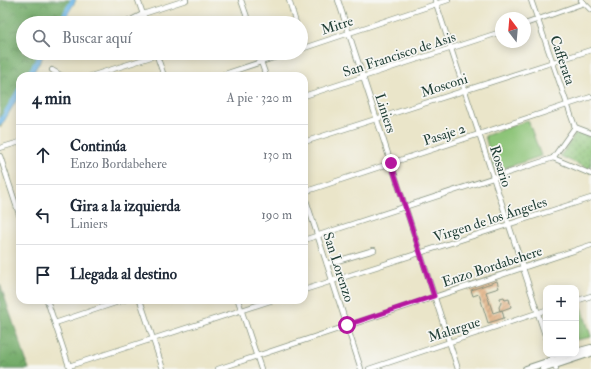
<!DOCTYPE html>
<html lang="es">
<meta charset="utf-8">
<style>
:root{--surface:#fff;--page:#f6f6f7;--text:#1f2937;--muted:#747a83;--line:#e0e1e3}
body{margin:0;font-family:"IM FELL Double Pica",serif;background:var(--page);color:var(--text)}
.controls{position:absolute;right:12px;bottom:12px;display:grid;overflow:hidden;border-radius:8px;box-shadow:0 2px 10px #0003}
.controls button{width:36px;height:36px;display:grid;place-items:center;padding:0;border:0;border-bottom:1px solid var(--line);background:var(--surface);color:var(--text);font:20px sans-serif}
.compass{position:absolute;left:495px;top:12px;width:36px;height:36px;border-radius:50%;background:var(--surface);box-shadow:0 2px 10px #0003;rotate:344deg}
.stop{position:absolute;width:12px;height:12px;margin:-9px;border:3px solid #b5179e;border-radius:50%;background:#fff}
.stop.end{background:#b5179e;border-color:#fff;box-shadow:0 1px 4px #0008}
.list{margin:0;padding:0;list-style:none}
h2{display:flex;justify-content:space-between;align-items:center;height:52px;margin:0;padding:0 16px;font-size:17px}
h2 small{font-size:13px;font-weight:400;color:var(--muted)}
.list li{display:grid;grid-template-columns:26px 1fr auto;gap:12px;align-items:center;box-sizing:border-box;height:60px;padding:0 16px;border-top:1px solid var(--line)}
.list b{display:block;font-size:15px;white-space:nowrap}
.list p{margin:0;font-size:13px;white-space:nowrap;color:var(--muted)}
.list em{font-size:13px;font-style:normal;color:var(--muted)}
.icon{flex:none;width:22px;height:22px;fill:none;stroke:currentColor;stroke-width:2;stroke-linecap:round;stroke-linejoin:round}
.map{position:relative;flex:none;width:591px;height:369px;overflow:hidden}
.search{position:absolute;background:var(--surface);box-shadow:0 2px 10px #0003;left:16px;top:16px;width:292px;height:44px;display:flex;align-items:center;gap:10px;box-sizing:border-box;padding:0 14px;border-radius:22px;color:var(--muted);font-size:15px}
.panel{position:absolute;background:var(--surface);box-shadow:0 2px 10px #0003;left:16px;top:72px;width:292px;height:232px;border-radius:12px}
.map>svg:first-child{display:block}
</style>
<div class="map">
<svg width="591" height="369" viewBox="0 0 591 369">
<defs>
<pattern id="green-dots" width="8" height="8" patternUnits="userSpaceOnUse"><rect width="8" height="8" fill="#8dc478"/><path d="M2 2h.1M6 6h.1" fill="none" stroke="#73a063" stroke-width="1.8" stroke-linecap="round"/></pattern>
<pattern id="forest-crowns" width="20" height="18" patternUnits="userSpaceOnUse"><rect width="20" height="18" fill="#72aa68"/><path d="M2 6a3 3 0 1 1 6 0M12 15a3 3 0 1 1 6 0" fill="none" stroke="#5d8c56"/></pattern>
<pattern id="building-hatch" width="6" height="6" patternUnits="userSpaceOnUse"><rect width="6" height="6" fill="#e2b285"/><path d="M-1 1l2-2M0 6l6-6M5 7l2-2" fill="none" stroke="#b7926e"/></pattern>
</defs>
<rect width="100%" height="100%" fill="#f6f6f2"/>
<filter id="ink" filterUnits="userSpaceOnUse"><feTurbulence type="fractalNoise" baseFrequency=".025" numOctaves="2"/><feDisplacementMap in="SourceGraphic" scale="8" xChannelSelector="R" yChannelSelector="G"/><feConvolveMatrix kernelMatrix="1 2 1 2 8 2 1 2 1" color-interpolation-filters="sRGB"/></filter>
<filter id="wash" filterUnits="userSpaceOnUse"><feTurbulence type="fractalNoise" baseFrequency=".012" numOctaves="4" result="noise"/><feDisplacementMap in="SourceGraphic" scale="16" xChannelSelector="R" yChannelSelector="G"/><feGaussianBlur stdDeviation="0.9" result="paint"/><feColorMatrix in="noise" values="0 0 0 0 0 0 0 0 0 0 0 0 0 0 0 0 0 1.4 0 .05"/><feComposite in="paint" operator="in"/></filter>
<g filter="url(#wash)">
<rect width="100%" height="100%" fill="#eae5c9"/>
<!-- green -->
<path fill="url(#green-dots)" stroke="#568056" d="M577,132L591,137V166L589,169L560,156Z"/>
<!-- forest -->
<g fill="url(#forest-crowns)" stroke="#48744e">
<path d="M0,0H76L62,23H23V53H45L31,76H20V94L0,128Z"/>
<path d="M0,284L29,369H0Z"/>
</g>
<!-- pitch -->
<g fill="#8dc478" stroke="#568056">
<path d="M528,120L541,156L499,170L494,167L485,136Z"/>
<path d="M582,308L591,337L576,340V310Z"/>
</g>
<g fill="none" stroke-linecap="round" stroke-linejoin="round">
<!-- canal -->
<g stroke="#71b8e8" stroke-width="5">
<path d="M60,23L73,0"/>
<path d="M28,76L42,53"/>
<path d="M0,123L20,89"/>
</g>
</g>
<g id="blocks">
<!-- building -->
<g fill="url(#building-hatch)">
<path d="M497,281L499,288L486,292L493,313L502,310L504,318L488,323L479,294L473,296L471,290Z"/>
<path d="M504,297L505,300L509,299L511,307L500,311L499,307L501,303L500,298Z"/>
</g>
</g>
</g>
<g filter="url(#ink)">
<use href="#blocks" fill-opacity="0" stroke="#84917e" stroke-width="1"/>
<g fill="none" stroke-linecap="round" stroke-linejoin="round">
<defs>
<g id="minor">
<path d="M138,0L146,23"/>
<path d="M241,0L249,23"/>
<path d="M289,0L296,23"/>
<path d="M338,0L458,369"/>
<path d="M435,0L546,338"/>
<path d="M531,0L575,127"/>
<path d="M581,0L591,10"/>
<path d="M125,23L143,14L186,0"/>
<path d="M525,24L584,3"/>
<path d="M301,37L305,47"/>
<path d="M301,49L448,0"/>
<path d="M156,53L164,76"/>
<path d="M258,53L266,76"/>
<path d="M55,56L62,53"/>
<path d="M52,70L62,76"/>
<path d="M91,76L157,55"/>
<path d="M219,76L288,53"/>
<path d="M304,96L501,32"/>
<path d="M575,127L553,158L591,174"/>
<path d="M575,127L591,133"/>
<path d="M304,142L591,50"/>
<path d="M0,148L20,142"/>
<path d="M0,156L20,217"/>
<path d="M304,192L591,97"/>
<path d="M304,194L361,369"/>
<path d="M304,240L553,158"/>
<path d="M327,264L374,250"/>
<path d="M304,290L591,198"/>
<path d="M47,300L70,369"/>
<path d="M140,300L163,369"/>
<path d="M238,300L261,369"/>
<path d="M576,301L591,296"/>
<path d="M55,323L124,300"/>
<path d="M551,354L556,369"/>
<path d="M69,366L273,300"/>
<path d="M218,369L591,245"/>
<path d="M369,369L546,310"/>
</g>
<g id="major">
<path d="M576,352L591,348"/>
<path d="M526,369L571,354"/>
<path d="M543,369L591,353"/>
</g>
</defs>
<!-- minor casing -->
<use href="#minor" stroke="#84917e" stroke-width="6"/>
<!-- major casing -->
<use href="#major" stroke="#84917e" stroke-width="8"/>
<!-- minor -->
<use href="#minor" stroke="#fff" stroke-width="4.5"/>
<!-- major -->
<use href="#major" stroke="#fff" stroke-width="6"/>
</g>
</g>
<g fill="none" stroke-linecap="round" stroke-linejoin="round" filter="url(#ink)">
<!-- route -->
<path stroke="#b5179e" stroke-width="5" d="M347,325L434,296L391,163"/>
</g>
<g text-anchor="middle" stroke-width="3.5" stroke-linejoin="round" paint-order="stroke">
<!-- street labels -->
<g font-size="14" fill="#1f3d34" stroke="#f6f6f2">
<text transform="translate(337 25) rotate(-18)" y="5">Mitre</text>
<text transform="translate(399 54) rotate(-18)" y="5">San Francisco de Asis</text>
<text transform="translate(563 60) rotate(71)" y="5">Cafferata</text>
<text transform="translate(444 85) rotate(-18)" y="5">Mosconi</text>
<text transform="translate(386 113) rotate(72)" y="5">Liniers</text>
<text transform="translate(444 134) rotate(-18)" y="5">Pasaje 2</text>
<text transform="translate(501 166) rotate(72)" y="5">Rosario</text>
<text transform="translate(490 219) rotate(-18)" y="5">Virgen de los Ángeles</text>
<text transform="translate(492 266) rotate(-18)" y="5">Enzo Bordabehere</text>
<text transform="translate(339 267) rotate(72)" y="5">San Lorenzo</text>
<text transform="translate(454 329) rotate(-18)" y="5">Malargue</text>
</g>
</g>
</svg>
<div class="controls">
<button>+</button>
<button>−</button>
</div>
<svg class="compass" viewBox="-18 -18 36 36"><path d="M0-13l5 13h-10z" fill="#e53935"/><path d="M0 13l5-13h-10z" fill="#747a83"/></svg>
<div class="stop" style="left:347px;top:325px"></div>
<div class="stop end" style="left:391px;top:163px"></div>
<div class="search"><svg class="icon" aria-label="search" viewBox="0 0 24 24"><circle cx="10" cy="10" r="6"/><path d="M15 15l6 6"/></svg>Buscar aquí</div>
<section class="panel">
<h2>4 min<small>A pie · 320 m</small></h2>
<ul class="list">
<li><svg class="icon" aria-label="ahead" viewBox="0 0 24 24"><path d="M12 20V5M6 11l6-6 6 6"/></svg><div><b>Continúa</b><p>Enzo Bordabehere</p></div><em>130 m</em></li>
<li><svg class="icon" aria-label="left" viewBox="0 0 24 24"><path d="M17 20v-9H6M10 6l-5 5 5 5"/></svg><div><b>Gira a la izquierda</b><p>Liniers</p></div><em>190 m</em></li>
<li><svg class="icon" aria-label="arrive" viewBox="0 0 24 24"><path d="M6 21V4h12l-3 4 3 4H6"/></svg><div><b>Llegada al destino</b></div></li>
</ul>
</section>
</div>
